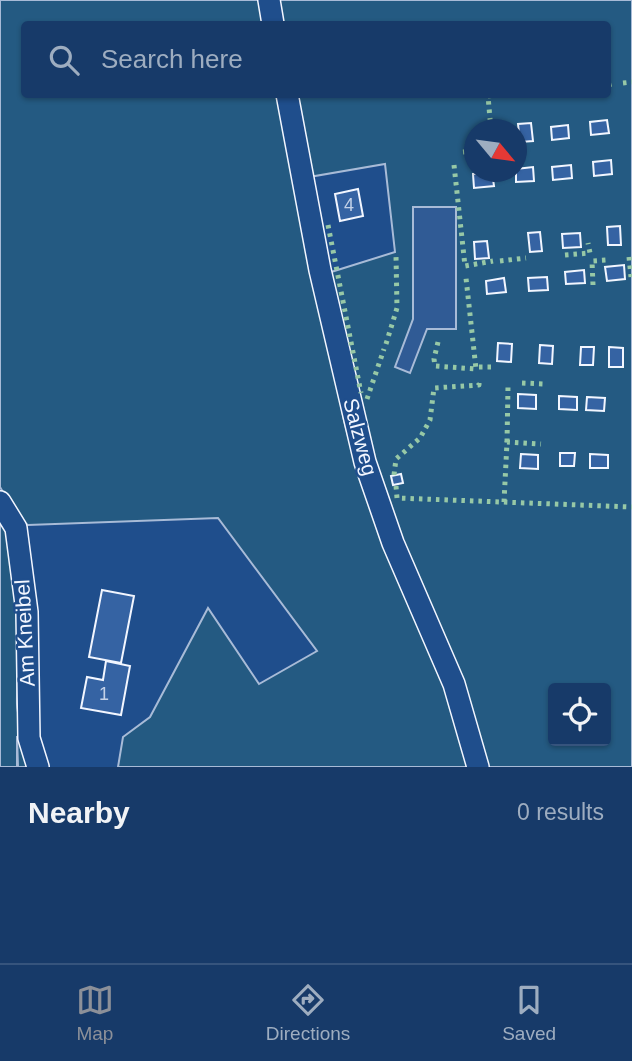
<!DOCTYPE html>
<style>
:root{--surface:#173a69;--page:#20416f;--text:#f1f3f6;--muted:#9eadc0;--line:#36547d;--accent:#8c9099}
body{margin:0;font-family:Arial,sans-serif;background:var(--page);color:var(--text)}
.controls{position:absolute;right:21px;bottom:21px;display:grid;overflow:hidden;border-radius:7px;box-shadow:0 2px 5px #0004}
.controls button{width:63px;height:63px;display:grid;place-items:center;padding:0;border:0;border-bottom:2px solid var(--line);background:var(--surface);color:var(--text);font:35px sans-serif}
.compass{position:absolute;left:464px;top:119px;width:63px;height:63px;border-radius:50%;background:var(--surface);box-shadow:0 2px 5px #0004;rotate:119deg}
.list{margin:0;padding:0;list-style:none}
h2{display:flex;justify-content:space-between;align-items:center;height:91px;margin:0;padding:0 28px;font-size:30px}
h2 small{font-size:23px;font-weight:400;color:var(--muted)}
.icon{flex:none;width:38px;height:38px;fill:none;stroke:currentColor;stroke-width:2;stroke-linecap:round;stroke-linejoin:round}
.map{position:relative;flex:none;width:632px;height:767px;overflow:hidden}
.search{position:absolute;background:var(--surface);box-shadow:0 2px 5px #0004;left:21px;right:21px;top:21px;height:77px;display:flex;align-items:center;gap:18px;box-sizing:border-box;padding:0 24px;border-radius:7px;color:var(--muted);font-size:26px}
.sheet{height:196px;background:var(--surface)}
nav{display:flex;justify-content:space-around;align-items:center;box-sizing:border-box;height:98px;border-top:2px solid var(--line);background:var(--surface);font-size:19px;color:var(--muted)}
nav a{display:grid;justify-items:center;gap:4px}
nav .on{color:var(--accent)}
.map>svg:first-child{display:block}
</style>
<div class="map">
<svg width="632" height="767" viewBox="0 0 632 767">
<rect width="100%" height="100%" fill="#1f4e8c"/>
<!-- green -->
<g fill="#245a82" stroke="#a8bbd7" stroke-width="2" fill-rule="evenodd">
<path d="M0,0H260L265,24H24V94L278,95L344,420L357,471L445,685L470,767H118L123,737L150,717L208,608L259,684L317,651L218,518L28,525L18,518L0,487Z"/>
<path d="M272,0H632V767H485L369,457L328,273L395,252L385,164L309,177L292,95L608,94V24H278ZM475,130H516V172H475ZM553,688H606V741H553Z"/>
<path d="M0,517C31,569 16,646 17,704C18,724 28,748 34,767H18L17,736V767H0Z"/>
</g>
<!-- parking -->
<path fill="#305b95" stroke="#a8bbd7" stroke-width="2" d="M413,207H456V329H427L410,373L395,367L413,319Z"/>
<!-- building -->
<g fill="#3563a3" stroke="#f2f6ff" stroke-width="2">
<path d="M607,120L609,133L591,135L590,122Z"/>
<path d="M531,123L533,141L520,142L518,124Z"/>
<path d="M568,125L569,138L552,140L551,127Z"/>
<path d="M611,160L612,174L594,176L593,162Z"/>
<path d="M571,165L572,178L553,180L552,167Z"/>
<path d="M533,167L534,181L516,182V169Z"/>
<path d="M492,172L494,186L474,188L473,174Z"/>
<path d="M358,189L363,216L340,221L335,194Z"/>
<path d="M620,226L621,245H608L607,227Z"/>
<path d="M540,232L542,251L530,252L528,233Z"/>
<path d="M580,233L581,247L563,248L562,234Z"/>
<path d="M487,241L489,258L475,259L474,242Z"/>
<path d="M624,265L625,279L607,281L605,267Z"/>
<path d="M584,270L585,283L566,284L565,272Z"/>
<path d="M547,277L548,290L529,291L528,278Z"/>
<path d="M504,278L506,292L487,294L486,281Z"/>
<path d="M498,343L512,344L511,362L497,361Z"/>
<path d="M540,345L553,346L552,364L539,363Z"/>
<path d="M581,347H594L593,365H580Z"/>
<path d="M609,347L623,348V367H609Z"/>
<path d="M518,394L536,395V409L518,408Z"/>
<path d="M559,396L577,397V410L559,409Z"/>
<path d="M587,397L605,398L604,411L586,410Z"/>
<path d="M560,453H575L574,466H560Z"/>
<path d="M521,454L538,455V469L520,468Z"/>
<path d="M590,454L608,455V468H590Z"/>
<path d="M401,474L403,483L393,485L391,476Z"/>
<path d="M102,590L134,596L121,663L89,657Z"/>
<path d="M106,661L130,666L121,715L81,708L87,677L103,680Z"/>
</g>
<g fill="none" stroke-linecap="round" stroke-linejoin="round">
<defs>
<g id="minor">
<path d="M269,0L273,24"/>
<path d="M287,94L320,270L365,462L393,543L454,684L478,767"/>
<path d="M0,502L16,528L27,612L29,738L38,767"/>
</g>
</defs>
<!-- minor casing -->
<use href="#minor" stroke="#f2f6ff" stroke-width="24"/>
<!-- minor -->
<use href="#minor" stroke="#1f4e8c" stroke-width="21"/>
<!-- hedge -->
<g stroke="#97c8a6" stroke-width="5" stroke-dasharray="3.5 5" stroke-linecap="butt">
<path d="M623,83L632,82"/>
<path d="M608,85L612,84"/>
<path d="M491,130L488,96L506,94"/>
<path d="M463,152L475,151"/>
<path d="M454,165L465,266L493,261"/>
<path d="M328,225L361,393"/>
<path d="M565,255L590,253L588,243"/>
<path d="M629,257L631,277"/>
<path d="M500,261L526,258"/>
<path d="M593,285L592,261L607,260"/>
<path d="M438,342L434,359L435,366L476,369L466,278"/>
<path d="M386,344L397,308L396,256"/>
<path d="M479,367H492"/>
<path d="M522,383L545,384"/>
<path d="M367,399L384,349"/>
<path d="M507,442L508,386"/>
<path d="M394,475L396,459L420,438L430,420L434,388L479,385V381"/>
<path d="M396,486L397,498L632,507"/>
<path d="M504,502L507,442L541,444"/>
</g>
</g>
<g text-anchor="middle" stroke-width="5" stroke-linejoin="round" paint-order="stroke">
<!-- number labels -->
<g font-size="18" fill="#c3d1e8">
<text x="349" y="211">4</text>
<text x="104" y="700">1</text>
</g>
<!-- street labels -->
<g font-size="21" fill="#f2f6ff" stroke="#1f4e8c">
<text transform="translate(360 437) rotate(75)" y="7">Salzweg</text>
<text transform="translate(25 633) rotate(-93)" y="7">Am Kneibel</text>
</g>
</g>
</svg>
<div class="controls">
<button><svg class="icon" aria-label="locate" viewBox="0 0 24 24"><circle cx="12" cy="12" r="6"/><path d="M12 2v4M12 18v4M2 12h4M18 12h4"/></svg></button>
</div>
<svg class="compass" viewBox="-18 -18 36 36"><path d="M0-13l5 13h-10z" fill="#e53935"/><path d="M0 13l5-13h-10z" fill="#9eadc0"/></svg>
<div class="search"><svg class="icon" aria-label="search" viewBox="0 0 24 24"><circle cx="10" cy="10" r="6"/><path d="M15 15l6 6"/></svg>Search here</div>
</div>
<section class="sheet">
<h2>Nearby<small>0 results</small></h2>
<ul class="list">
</ul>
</section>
<nav>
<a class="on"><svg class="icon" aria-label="map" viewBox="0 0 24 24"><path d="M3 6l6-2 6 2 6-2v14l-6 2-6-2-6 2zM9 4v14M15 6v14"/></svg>Map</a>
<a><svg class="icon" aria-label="directions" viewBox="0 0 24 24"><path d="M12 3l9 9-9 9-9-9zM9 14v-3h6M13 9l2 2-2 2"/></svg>Directions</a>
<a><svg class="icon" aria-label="saved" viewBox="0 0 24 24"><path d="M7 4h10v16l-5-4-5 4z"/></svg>Saved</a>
</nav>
